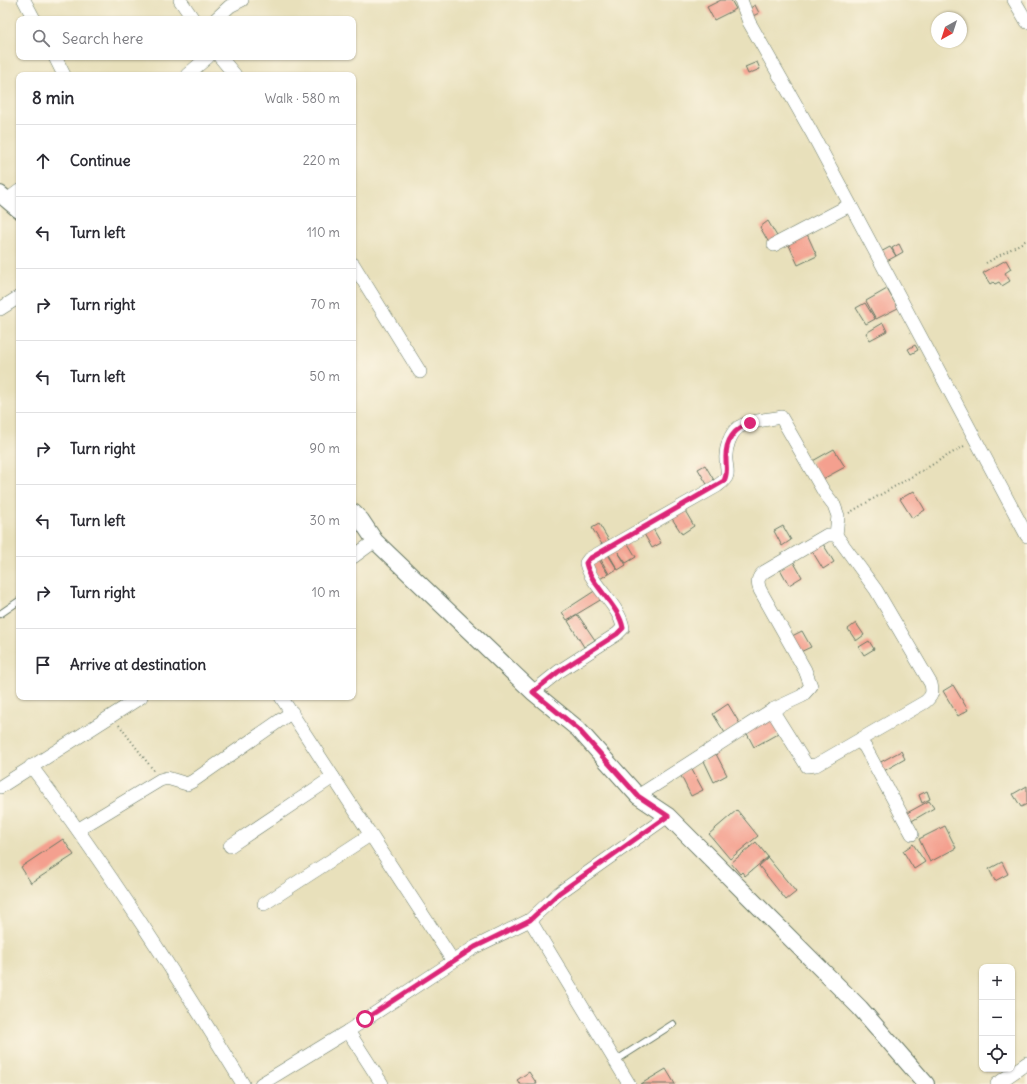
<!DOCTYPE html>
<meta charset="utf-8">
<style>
:root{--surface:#fff;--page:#f7f7f7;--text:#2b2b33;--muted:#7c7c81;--line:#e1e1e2}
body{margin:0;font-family:Delius,sans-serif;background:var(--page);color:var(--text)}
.controls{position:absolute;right:12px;bottom:12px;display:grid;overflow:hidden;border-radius:8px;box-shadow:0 1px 3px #0004}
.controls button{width:36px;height:36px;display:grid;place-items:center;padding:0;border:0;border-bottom:1px solid var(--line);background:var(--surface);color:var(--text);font:20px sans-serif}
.compass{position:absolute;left:931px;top:12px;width:36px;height:36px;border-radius:50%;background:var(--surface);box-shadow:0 1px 3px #0004;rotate:219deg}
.stop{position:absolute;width:12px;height:12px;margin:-9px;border:3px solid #db2777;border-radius:50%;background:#fff}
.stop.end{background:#db2777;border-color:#fff;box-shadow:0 1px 4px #0008}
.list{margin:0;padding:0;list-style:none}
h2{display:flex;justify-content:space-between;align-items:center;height:52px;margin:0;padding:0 16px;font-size:17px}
h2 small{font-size:13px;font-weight:400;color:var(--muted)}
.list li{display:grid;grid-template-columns:26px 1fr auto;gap:12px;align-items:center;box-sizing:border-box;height:72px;padding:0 16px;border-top:1px solid var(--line)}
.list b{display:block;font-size:15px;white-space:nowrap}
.list em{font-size:13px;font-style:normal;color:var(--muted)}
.icon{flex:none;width:22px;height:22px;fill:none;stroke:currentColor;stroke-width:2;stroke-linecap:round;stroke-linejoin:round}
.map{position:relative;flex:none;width:1027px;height:1084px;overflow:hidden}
.search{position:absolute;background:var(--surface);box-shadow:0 1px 3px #0004;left:16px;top:16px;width:340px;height:44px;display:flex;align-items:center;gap:10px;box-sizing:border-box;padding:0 14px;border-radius:8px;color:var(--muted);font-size:15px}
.panel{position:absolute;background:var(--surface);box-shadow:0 1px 3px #0004;left:16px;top:72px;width:340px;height:628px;border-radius:8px}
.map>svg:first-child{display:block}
</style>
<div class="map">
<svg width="1027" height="1084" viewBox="0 0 1027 1084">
<rect width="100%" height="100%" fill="#fcf5e5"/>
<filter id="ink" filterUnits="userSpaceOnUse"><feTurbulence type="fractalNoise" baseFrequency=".025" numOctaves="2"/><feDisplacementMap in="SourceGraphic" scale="8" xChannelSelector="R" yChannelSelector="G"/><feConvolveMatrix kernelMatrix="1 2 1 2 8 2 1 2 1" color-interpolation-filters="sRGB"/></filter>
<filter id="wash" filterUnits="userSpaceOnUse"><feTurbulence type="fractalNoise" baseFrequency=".012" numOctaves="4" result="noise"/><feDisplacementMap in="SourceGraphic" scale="16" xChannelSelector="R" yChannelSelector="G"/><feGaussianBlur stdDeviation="0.9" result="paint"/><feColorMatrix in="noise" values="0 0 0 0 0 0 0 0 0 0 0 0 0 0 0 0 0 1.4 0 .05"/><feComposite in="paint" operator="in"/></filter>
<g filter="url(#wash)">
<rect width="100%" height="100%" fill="#e8e0bb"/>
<g id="blocks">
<!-- building -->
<g fill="#f4a08f">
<path d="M721,0H731L736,9L714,20L707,7Z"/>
<path d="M755,5L759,13L751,17L747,10Z"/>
<path d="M757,62L760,69L748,74L745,67Z"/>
<path d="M768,221L778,238L769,243L760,227Z"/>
<path d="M807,234L817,256L798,265L788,243Z"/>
<path d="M899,244L903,252L896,256L892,248Z"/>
<path d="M890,247L896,256L883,263L877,254Z"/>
<path d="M1006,260L1011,269L1005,273L1010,281L1002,286L999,282L995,284L993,282L990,284L983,273Z"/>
<path d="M887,289L898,308L876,319L866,301Z"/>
<path d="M865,303L875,319L866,324L856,308Z"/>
<path d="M883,323L887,331L870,340L866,333Z"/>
<path d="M915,345L918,350L911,354L908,349Z"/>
<path d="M834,449L845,467L821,480L811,462Z"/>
<path d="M705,465L715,482L708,486L698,469Z"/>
<path d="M914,491L925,510L912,518L900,499Z"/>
<path d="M684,509L694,526L682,534L671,517Z"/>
<path d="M599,524L610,542L603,546L592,528Z"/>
<path d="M783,526L791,540L782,546L774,531Z"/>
<path d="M652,527L661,543L652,548L643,532Z"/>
<path d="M627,542L636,557L626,563L618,552L626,565L618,570L608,553Z"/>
<path d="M823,544L834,562L823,569L812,551Z"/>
<path d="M607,553L617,569L609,574L600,558Z"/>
<path d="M598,558L608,574L598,580L588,563Z"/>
<path d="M793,561L802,577L789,585L780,569Z"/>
<path d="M596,590L602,599L567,620L562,612Z"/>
<path d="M578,615L595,640L584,647L568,621Z"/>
<path d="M856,623L864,635L856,641L848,629Z"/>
<path d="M802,631L811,647L798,653L790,637Z"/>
<path d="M869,641L874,649L864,655L859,647Z"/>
<path d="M953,685L968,710L958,716L943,691Z"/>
<path d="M728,704L740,724L725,733L713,714Z"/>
<path d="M771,714L781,732L754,747L744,728Z"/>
<path d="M901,751L905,759L882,772L877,764Z"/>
<path d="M716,754L727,775L714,782L704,761Z"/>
<path d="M691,768L703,790L691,796L680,774Z"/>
<path d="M1027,786V804L1021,807L1013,794Z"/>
<path d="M927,791L930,799L922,803L919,795Z"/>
<path d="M929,801L934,808L910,822L905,814Z"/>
<path d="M737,810L758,836L730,859L709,834Z"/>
<path d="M945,826L956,848L930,862L919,839Z"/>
<path d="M63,839L74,855L31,883L21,867Z"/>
<path d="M756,842L768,857L745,876L742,872L740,874L731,863Z"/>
<path d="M913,844L925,862L914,869L903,851Z"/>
<path d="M768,858L796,892L786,900L759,866Z"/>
<path d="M1002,862L1008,874L995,881L989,869Z"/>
<path d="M666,1069L675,1084H641Z"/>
<path d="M529,1072L537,1084H520L517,1080Z"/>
</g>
</g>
</g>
<g filter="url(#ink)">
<use href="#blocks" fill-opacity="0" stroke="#657663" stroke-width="1"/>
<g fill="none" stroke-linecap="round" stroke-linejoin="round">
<defs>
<g id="service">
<path d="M0,614L19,601"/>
<path d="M615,1061L673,1024"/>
</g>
<g id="minor">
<path d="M24,0L34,19"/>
<path d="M180,0L193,19"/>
<path d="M741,0L749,22L812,133L1027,536"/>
<path d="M1014,0L1027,22"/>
<path d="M216,19L230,6L242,0"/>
<path d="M55,57L64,75"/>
<path d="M220,57L235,75"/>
<path d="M187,75L208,57"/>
<path d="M7,200L19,191"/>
<path d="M774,245L850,205"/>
<path d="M353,264L420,372"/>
<path d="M0,309L19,297"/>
<path d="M836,535L876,590L931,684C933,693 932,696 925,702L861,739"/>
<path d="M353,557L375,541"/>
<path d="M533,692L558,672L617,634L623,628C620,605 591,586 586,563L589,559L717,486C721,483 726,480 727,475C728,471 726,464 726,460C725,449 730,433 739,427C751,420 768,420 781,417L824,492L834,505L838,516L836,535H827L764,572C757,578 757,582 760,590L805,670L811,686L802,696L772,710L638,796"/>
<path d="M281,697L453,961"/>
<path d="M772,710L807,766L816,765L861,739V743L865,747L912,834"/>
<path d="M31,766C108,868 176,975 243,1084"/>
<path d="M0,787L141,697"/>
<path d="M79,829L160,780L167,778L187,784L193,781L292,712"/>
<path d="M230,846L333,777"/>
<path d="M264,904L370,835"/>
<path d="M530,920L629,1084"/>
<path d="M348,1031L382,1084"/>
<path d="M261,1084L348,1031L475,947L530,920L559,893L668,816"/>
<path d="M997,1084L1027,1063"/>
</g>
<g id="tertiary">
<path d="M0,194L19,210"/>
<path d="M353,512L361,520L375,541L533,692L578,729L638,796L668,816L860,1008L926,1084"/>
</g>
</defs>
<!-- service casing -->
<use href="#service" stroke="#657663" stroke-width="8"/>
<!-- minor casing -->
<use href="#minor" stroke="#657663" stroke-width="14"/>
<!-- tertiary casing -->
<use href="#tertiary" stroke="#657663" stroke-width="18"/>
<!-- path -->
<g stroke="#657663" stroke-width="2" stroke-dasharray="1 3" stroke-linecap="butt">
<path d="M986,263L1027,240"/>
<path d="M849,513L966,445"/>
<path d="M119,725L154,771"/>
</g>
<!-- service -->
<use href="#service" stroke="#fff" stroke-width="6"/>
<!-- minor -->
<use href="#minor" stroke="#fff" stroke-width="13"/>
<!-- tertiary -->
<use href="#tertiary" stroke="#fff" stroke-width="16"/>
</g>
</g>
<g fill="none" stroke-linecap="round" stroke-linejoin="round" filter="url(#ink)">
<!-- route -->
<path stroke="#db2777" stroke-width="5" d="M365,1019L475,947L530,920L559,893L668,816L638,796L578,729L533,692L558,672L617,634L623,628C619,605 591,586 586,563L589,559L724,481C728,473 726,468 726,460C725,441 733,429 750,423"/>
</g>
</svg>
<div class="controls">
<button>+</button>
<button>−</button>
<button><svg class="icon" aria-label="locate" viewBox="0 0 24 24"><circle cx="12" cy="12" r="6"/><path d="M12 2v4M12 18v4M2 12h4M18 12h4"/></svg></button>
</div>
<svg class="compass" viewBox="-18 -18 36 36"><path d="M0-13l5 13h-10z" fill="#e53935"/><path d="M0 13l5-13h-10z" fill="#7c7c81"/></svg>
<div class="stop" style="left:365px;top:1019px"></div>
<div class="stop end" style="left:750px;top:423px"></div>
<div class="search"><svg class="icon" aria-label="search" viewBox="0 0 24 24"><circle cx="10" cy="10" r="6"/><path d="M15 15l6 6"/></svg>Search here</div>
<section class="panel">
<h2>8 min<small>Walk · 580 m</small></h2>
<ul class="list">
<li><svg class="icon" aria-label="ahead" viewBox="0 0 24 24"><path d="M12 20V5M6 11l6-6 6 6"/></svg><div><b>Continue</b></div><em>220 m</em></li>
<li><svg class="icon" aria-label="left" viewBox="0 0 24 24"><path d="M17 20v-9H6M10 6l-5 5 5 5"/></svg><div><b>Turn left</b></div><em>110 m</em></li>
<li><svg class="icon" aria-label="right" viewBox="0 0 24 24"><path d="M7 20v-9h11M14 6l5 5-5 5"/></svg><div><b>Turn right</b></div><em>70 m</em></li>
<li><svg class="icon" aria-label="left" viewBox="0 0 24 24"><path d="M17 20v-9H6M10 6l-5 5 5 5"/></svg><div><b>Turn left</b></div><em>50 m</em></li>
<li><svg class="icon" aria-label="right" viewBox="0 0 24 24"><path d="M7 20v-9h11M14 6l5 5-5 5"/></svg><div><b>Turn right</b></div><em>90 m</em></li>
<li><svg class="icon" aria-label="left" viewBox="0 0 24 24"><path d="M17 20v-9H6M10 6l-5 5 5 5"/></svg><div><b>Turn left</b></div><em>30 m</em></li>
<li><svg class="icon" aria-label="right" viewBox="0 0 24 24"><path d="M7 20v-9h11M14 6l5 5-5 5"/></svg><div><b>Turn right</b></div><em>10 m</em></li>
<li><svg class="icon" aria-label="arrive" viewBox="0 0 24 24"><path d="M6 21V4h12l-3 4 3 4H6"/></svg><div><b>Arrive at destination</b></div></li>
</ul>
</section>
</div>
